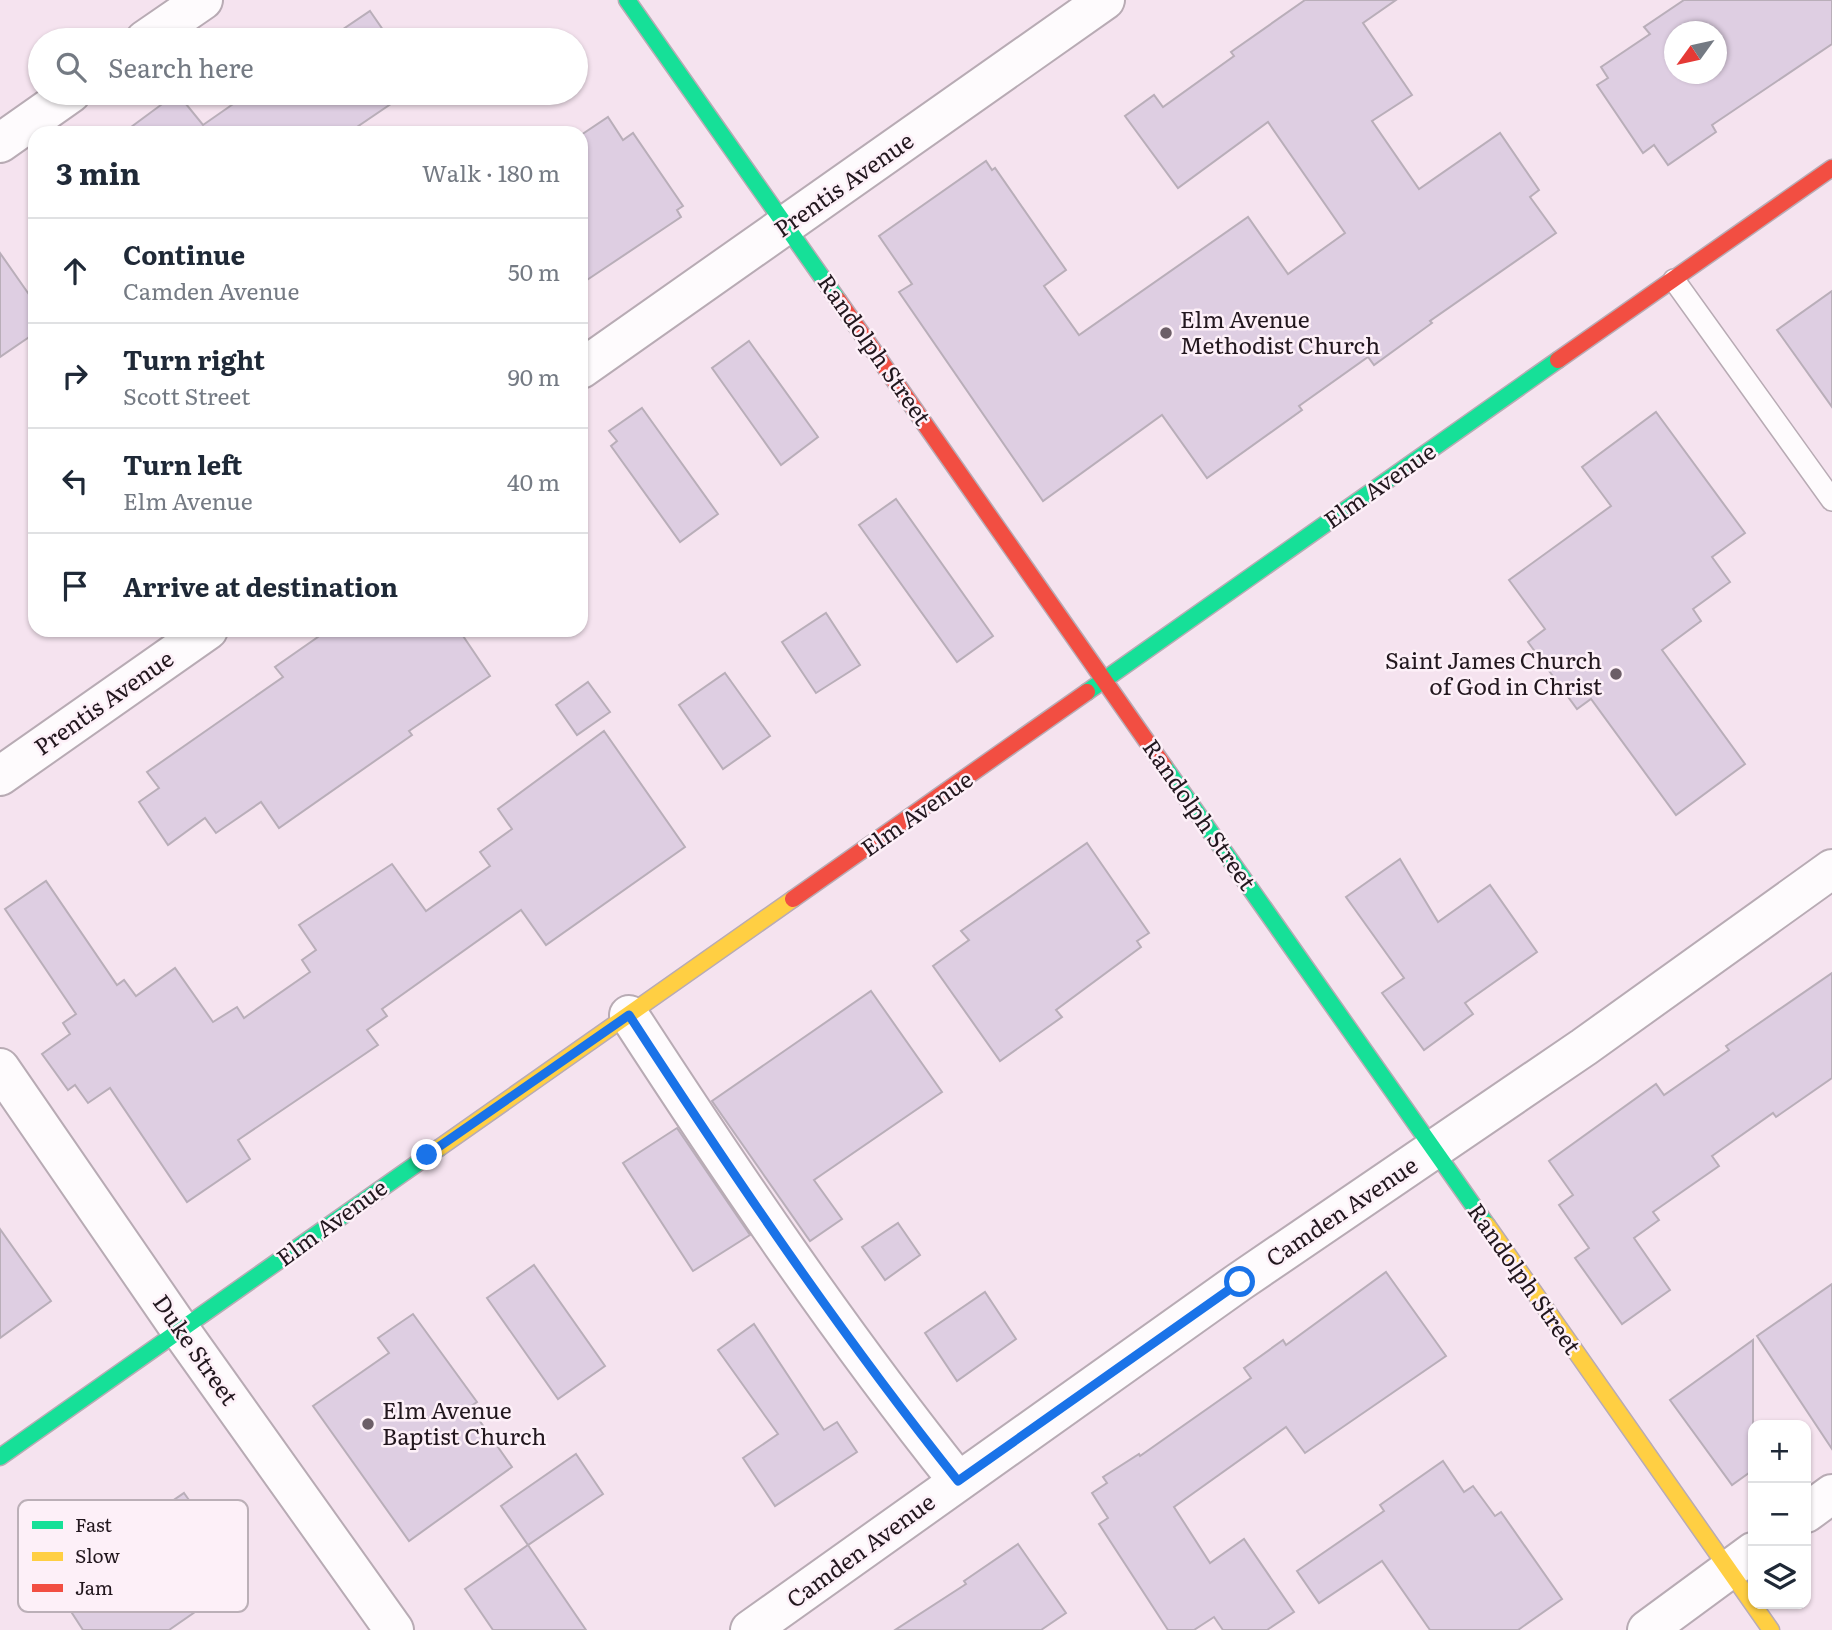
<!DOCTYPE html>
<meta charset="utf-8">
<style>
:root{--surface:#fff;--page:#f2f2f3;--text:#1f2937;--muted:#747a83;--line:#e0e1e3}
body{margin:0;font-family:Literata,serif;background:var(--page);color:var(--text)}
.controls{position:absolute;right:21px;bottom:21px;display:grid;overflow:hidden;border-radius:14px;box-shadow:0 2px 5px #0004}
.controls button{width:63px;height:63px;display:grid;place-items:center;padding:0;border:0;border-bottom:2px solid var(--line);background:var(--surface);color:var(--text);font:35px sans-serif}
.compass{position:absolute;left:1664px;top:21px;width:63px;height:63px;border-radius:50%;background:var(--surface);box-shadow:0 2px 5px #0004;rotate:237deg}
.stop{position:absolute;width:21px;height:21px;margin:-16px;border:5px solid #1a73e8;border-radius:50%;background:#fff}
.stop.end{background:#1a73e8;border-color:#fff;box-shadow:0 2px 7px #0008}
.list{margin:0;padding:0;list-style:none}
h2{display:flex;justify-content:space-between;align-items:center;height:91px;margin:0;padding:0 28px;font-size:30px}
h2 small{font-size:23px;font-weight:400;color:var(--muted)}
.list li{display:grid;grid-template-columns:46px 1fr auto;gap:21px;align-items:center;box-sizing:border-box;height:105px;padding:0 28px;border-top:2px solid var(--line)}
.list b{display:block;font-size:26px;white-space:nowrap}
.list p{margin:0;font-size:23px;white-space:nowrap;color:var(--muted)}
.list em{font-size:23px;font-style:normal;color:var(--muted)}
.icon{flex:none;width:38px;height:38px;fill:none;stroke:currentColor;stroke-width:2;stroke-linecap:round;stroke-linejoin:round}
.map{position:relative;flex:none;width:1832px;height:1630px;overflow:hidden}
.search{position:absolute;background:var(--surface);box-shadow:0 2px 5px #0004;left:28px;top:28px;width:560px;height:77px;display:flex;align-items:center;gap:18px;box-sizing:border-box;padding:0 24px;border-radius:38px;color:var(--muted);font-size:26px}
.panel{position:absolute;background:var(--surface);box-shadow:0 2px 5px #0004;left:28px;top:126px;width:560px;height:511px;border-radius:21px}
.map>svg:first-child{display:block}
</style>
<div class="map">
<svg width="1832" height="1630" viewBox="0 0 1832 1630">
<rect width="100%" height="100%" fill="#f5e3ef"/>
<!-- building -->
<g fill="#decee2" stroke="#b9aeb9" stroke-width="2" fill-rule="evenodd">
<path d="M1305,0H1396L1363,23L1412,95L1372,121L1419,189L1500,133L1539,190L1530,197L1556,233L1430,321L1432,323L1374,365L1368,357L1299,406L1302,410L1207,478L1162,415L1043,501L899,292L912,284L879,236L986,161L992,170L995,168L1066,270L1044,286L1079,335L1248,217L1288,274L1345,233L1268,122L1178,188L1125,116L1154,95L1163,107L1234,56L1231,52Z"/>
<path d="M1684,0H1832V44L1712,125L1716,132L1668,165L1654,145L1643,153L1597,85L1608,78L1601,67L1650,34L1644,27ZM1675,32H1717V74H1675Z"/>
<path d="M370,11L390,40H327Z"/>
<path d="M177,93L203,125L249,93H407L348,133H123Z"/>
<path d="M608,117L623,140L633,133L683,206L677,210L681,217L581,284V135Z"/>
<path d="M0,253L35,303V333L0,357Z"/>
<path d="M1832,291V407L1777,330Z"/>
<path d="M749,341L818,437L781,465L712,368Z"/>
<path d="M642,408L718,514L680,542L611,446L617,441L609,431Z"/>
<path d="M1656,412L1745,533L1712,557L1730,582L1693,609L1701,621L1662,650L1745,764L1676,815L1591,699L1577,709L1528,642L1545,629L1509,580L1611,506L1582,467Z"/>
<path d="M896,499L993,636L957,662L859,525Z"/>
<path d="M826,613L860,665L816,693L782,642Z"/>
<path d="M328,630H459L490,676L409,731L412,735L279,828L261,802L216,833L205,818L168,845L139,802L159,788L147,772L283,677L275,667Z"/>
<path d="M725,673L770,736L723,769L679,705Z"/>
<path d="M588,682L610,712L577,735L556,705Z"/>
<path d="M604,731L685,847L546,945L521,910L382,1009L387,1016L367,1030L378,1045L238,1140L250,1159L187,1202L110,1088L88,1103L75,1085L68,1090L42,1054L70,1034L63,1023L76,1014L5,909L46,881L117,985L124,980L136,996L175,968L213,1022L237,1007L244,1018L310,972L302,960L316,950L299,925L392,864L426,911L490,866L480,852L512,829L498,809Z"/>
<path d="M1087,843L1149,933L1137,941L1141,947L1056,1010L1062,1017L1000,1061L933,966L969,940L961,931Z"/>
<path d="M1400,859L1438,922L1490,885L1537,952L1465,1003L1473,1014L1424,1050L1382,993L1404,978L1346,897Z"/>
<path d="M1832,973V1078L1776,1117L1773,1113L1712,1156L1719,1166L1653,1212L1659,1220L1634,1238L1670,1290L1622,1324L1575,1258L1589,1248L1559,1205L1573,1195L1549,1161L1656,1084L1664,1095L1729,1050L1726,1046L1742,1035Z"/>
<path d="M871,991L942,1092L814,1180L842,1219L810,1241L712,1101Z"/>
<path d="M677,1128L750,1235L693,1271L623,1163Z"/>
<path d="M898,1223L920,1255L885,1280L862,1247Z"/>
<path d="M0,1229L51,1301L0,1338Z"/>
<path d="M534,1265L605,1366L558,1399L487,1298Z"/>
<path d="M1386,1272L1446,1356L1305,1453L1286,1427L1174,1507L1210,1563L1244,1539L1294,1612L1267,1630H1223L1214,1617L1194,1630H1168L1099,1524L1108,1518L1092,1493L1107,1483L1103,1477L1139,1454L1140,1456L1251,1378L1244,1368L1283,1340L1286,1345Z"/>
<path d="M1832,1284V1449L1757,1336Z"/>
<path d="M985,1292L1016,1339L957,1381L925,1333Z"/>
<path d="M413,1314L477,1402L470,1407L512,1467L409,1541L313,1406L389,1353L378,1338Z"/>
<path d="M754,1324L824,1430L837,1422L857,1452L775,1506L743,1458L778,1434L718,1350Z"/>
<path d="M1753,1340V1470L1732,1485L1670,1400Z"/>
<path d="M576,1454L603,1494L528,1545L501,1506Z"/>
<path d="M1443,1461L1464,1492L1473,1486L1495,1516L1501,1512L1562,1599L1518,1630H1430L1382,1561L1319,1603L1297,1571L1384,1511L1380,1505Z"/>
<path d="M184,1493L244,1578L169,1630H83L44,1570L106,1529L114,1541Z"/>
<path d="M1018,1544L1066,1613L1041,1630H895L966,1584L964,1581Z"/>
<path d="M528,1545L586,1630H493L465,1589Z"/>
</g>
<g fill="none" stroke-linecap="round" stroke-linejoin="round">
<defs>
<path id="lane" d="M1674,280L1832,500"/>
<g id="street">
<path d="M145,40L203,0"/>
<path d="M0,143L71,93"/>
<path d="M581,369L1105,0"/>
<path d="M0,776L208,630"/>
<path d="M629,1015C733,1175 839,1332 958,1481"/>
<path d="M0,1068L181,1331L394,1630"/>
<path d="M1806,1513L1832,1494"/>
<path d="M750,1630L1239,1282L1584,1047L1832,869"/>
<path d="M1647,1630L1753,1552"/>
</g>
<g id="fast">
<path d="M627,0L838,300"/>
<path d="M1087,692L1558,360"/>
<path d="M1164,766L1487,1225"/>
<path d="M0,1457L439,1148"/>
</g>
<g id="slow">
<path d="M439,1148L793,899"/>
<path d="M1487,1225L1771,1630"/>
</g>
<g id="jam">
<path d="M838,300L1164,766"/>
<path d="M1558,360L1832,168"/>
<path d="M793,899L1087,692"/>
</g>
</defs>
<!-- lane casing -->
<use href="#lane" stroke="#b8abb4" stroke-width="24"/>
<!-- street casing -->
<use href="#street" stroke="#b8abb4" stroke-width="42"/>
<!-- fast casing -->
<use href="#fast" stroke="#b8abb4" stroke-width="19"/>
<!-- slow casing -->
<use href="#slow" stroke="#b8abb4" stroke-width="19"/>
<!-- jam casing -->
<use href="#jam" stroke="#b8abb4" stroke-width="19"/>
<!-- lane -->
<use href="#lane" stroke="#fefbfd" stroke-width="21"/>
<!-- street -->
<use href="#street" stroke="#fefbfd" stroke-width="38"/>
<!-- fast -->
<use href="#fast" stroke="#16e098" stroke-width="16"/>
<!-- slow -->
<use href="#slow" stroke="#ffcf43" stroke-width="16"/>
<!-- jam -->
<use href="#jam" stroke="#f24e42" stroke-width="16"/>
</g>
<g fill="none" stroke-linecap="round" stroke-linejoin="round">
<!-- route -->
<path stroke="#1a73e8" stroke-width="9" d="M427,1155L629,1015C733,1175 839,1332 958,1481L1240,1282"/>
</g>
<!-- markers -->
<g fill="#6c5e67" stroke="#fdf0f8" stroke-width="2.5">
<circle cx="1166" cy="333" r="7"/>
<circle cx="1616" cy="674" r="7"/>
<circle cx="368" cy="1424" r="7"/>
</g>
<g text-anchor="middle" stroke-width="5" stroke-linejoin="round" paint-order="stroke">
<!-- street labels -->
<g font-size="23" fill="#22171e" stroke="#fdf0f8">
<text transform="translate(844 185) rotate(-35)" y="8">Prentis Avenue</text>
<text transform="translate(874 350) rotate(55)" y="8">Randolph Street</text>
<text transform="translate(1380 486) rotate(-35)" y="8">Elm Avenue</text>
<text transform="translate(104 703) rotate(-35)" y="8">Prentis Avenue</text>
<text transform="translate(917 814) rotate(-35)" y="8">Elm Avenue</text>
<text transform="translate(1199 815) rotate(55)" y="8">Randolph Street</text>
<text transform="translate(1342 1212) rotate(-34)" y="8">Camden Avenue</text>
<text transform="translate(332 1223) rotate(-36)" y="8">Elm Avenue</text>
<text transform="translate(1524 1279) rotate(55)" y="8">Randolph Street</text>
<text transform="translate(195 1350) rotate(55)" y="8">Duke Street</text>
<text transform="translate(861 1551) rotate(-36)" y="8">Camden Avenue</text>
</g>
<!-- poi labels -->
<g font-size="23" fill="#22171e" stroke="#fdf0f8" text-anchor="start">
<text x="1180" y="328">Elm Avenue<tspan x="1180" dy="26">Methodist Church</tspan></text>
<text x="1602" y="669" text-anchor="end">Saint James Church<tspan x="1602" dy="26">of God in Christ</tspan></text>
<text x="382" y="1419">Elm Avenue<tspan x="382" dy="26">Baptist Church</tspan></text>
</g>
</g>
<!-- legend -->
<rect x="18" y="1500" width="230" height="112" rx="10" fill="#fdf0f8" stroke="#bbafb7" stroke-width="2"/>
<rect x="32" y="1521" width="31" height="8" fill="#16e098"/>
<rect x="32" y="1552" width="31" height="9" fill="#ffcf43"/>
<rect x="32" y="1584" width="31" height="8" fill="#f24e42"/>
<g font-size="19" fill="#22171e">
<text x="75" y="1532">Fast</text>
<text x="75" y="1563">Slow</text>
<text x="75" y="1595">Jam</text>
</g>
</svg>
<div class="controls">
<button>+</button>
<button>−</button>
<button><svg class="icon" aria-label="layers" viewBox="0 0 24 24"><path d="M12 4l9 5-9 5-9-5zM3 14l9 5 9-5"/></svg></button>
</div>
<svg class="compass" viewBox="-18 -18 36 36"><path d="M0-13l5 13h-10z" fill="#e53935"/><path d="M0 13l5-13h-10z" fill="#747a83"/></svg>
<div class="stop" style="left:1240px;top:1282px"></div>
<div class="stop end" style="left:427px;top:1155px"></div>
<div class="search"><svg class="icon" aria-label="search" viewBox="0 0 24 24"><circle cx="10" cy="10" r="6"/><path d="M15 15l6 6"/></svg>Search here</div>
<section class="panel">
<h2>3 min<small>Walk · 180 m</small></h2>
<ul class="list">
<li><svg class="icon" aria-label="ahead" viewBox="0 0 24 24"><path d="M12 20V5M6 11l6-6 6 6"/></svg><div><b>Continue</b><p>Camden Avenue</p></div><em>50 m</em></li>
<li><svg class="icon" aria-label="right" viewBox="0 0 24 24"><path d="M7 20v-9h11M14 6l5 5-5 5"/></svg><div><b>Turn right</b><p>Scott Street</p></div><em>90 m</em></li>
<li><svg class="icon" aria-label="left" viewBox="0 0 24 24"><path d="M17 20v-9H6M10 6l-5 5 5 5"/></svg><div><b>Turn left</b><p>Elm Avenue</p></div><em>40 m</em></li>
<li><svg class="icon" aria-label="arrive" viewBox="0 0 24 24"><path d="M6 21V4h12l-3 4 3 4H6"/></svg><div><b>Arrive at destination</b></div></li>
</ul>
</section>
</div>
